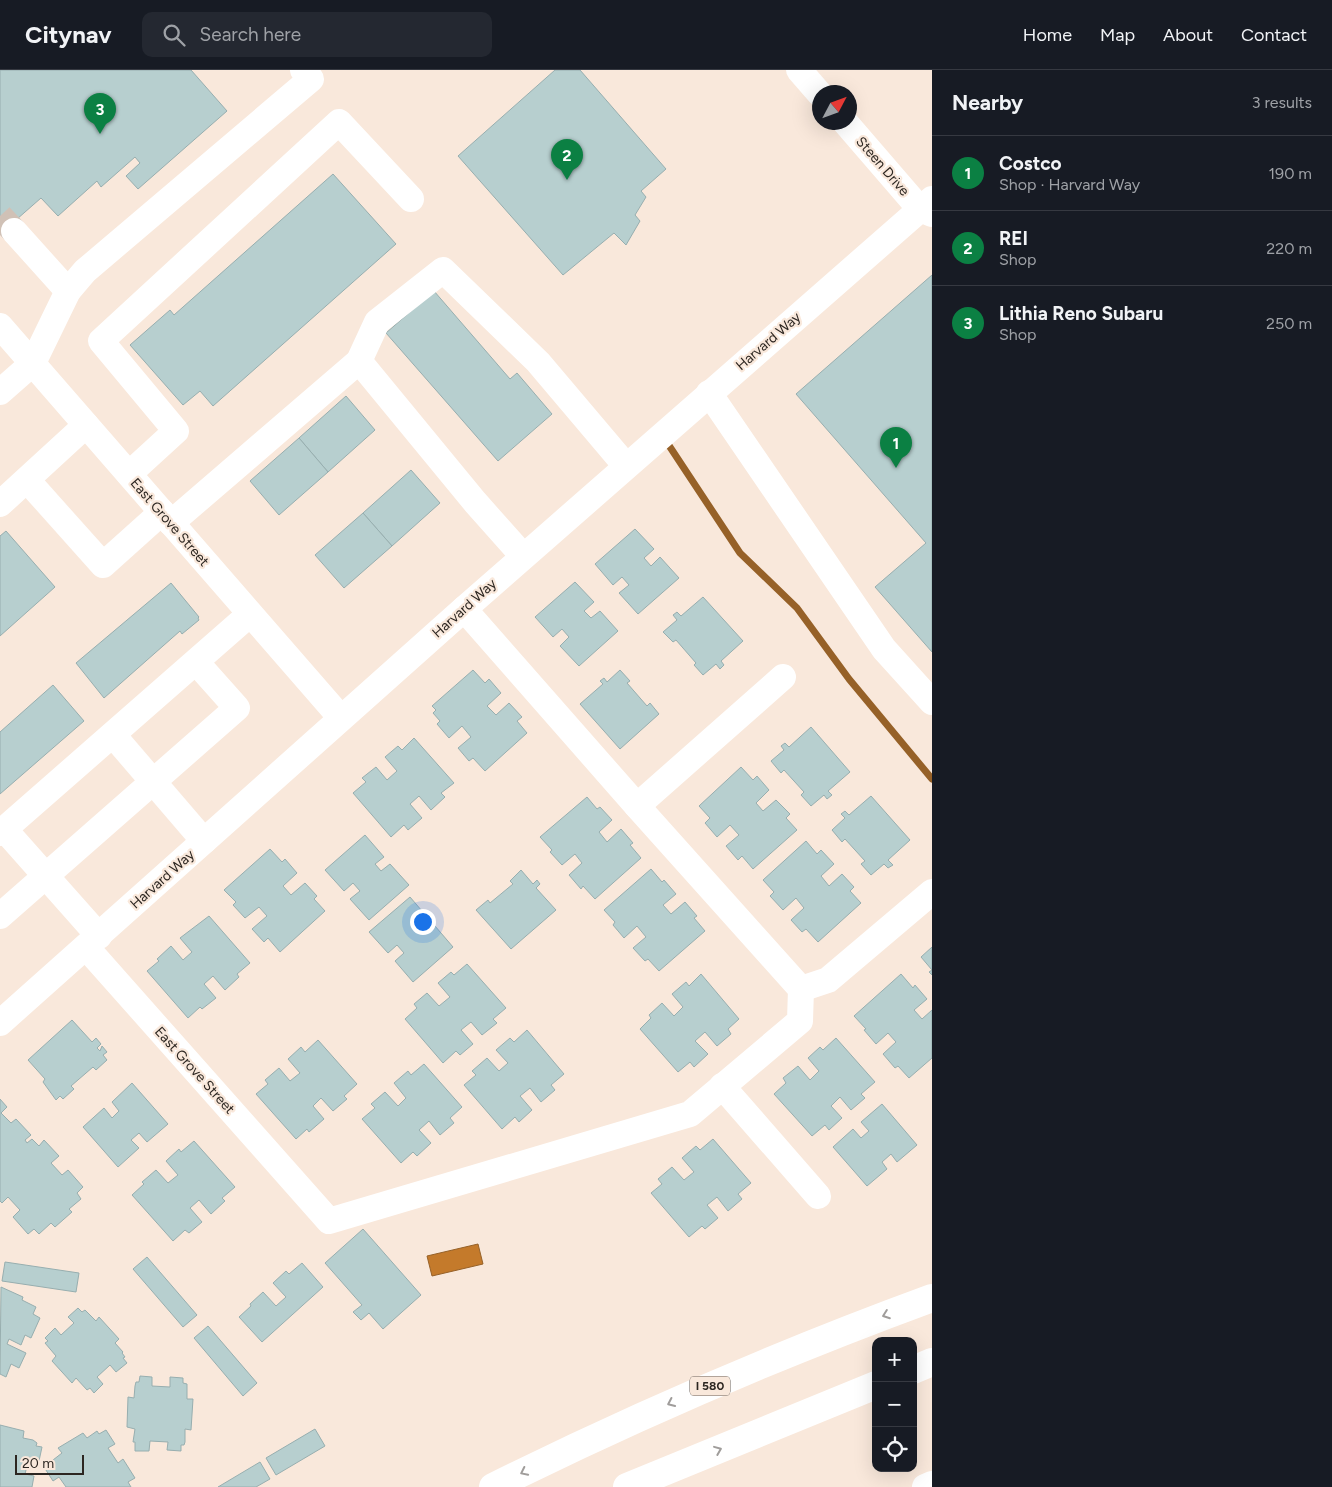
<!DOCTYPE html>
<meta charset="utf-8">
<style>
:root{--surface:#171b24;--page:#242831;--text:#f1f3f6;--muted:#9ea1a6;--line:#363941;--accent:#0b8043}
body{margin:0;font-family:Figtree,sans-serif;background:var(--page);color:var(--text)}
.controls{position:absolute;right:15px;bottom:15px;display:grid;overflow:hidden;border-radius:10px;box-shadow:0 5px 20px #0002}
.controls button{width:45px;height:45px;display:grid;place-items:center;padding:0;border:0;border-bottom:1px solid var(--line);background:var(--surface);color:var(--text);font:25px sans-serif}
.compass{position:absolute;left:812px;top:15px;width:45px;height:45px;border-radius:50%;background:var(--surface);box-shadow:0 5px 20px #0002;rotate:49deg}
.scale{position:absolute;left:15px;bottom:12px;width:69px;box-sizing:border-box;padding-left:5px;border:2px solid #2c2621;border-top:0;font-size:14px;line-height:18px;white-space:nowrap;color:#2c2621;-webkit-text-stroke:4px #f9e8db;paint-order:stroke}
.you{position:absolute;left:422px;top:851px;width:18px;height:18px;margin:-12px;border:4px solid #fff;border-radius:50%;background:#1a73e8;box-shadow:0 0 0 8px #1a73e833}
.badge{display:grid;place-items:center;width:32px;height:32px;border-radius:50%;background:var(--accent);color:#fff;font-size:16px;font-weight:700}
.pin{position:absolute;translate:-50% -41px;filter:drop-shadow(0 1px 2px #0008)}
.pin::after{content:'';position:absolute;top:26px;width:18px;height:15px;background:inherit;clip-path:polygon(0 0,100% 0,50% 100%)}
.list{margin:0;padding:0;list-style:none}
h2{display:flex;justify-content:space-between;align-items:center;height:65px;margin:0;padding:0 20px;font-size:21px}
h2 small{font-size:16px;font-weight:400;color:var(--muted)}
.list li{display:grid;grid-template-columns:32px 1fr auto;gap:15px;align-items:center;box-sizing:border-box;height:75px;padding:0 20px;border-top:1px solid var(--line)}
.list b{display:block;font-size:19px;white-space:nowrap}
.list p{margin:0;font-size:16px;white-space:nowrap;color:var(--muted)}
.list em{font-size:16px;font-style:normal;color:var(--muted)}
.icon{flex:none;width:28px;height:28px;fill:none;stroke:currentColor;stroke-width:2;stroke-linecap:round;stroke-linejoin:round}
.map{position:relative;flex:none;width:932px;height:1417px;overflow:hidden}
header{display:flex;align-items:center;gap:30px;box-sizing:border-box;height:70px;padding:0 25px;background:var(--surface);border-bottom:1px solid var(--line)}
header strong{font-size:24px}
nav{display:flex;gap:28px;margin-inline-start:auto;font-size:18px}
.search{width:350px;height:45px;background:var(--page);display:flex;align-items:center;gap:12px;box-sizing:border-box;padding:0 18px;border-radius:10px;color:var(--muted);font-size:19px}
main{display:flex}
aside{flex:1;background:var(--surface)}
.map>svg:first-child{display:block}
</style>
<header>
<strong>Citynav</strong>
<div class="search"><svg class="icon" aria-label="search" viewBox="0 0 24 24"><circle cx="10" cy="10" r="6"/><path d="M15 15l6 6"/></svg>Search here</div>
<nav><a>Home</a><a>Map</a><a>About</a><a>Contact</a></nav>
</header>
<main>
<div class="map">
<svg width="932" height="1417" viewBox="0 0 932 1417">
<rect width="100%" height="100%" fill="#f9e8db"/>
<!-- water -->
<path fill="#c47a2b" stroke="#966128" d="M478,1174L483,1194L432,1206L427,1186Z"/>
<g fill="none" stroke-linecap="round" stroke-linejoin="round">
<!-- stream -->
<path stroke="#966128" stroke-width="7" d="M668,374L740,483L797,538L849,609L932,709"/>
</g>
<!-- building -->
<g fill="#b7cfcf" stroke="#97aeaf">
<path d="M0,0H191L227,41L138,119L126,106L140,93L135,87L101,117L97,111L58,146L41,128L0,164Z"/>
<path d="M555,0H580L666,99L641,121L646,127L635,145L640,151L626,175L614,163L563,205L458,86Z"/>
<path d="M333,104L396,174L213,336L200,321L183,335L130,275L170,240L174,245Z"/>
<path d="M932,205V582L875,517L926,473L796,324Z"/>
<path d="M434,221L510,309L517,303L552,344L498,391L386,263Z"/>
<path d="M346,326L375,360L328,402L299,368Z"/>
<path d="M299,368L328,402L279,445L250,411Z"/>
<path d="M411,400L440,433L392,476L363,443Z"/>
<path d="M363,443L392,476L344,518L315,485Z"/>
<path d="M635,459L654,479L644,488L651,496L660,487L679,508L638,544L619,523L629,515L622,507L613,515L595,494Z"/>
<path d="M6,461L55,517L0,566V466Z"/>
<path d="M575,512L594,532L584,541L591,548L600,541L618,561L579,596L560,576L569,567L562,559L553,567L535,547Z"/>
<path d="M171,513L199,547L198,548L199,550L182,564L180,561L104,628L76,593Z"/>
<path d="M703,527L743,571L721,591L724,595L720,599L716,594L703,605L694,595L696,593L676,570L673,572L663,562L677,550L673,545L677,542L681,546Z"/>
<path d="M473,600L485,613L489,609L501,623L487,636L496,645L509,633L522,647L517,651L527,663L485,701L473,688L469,691L458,678L471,667L462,656L449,668L437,654L440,651L433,643L436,640L432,636Z"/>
<path d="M620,600L630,611L627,613L647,636L650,633L659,644L620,679L580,634L603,614L600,611L604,608L607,612Z"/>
<path d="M53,615L84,651L0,724V662Z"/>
<path d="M811,657L850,702L828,721L832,725L827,729L824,725L811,736L801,725L804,722L784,700L781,703L771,691L784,680L781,676L785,673L789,677Z"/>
<path d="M414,668L454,713L441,723L445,727L431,740L419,726L410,734L422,748L408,760L404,755L391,767L353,723L366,712L362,708L376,697L387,710L397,701L385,687L398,676L402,680Z"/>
<path d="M741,697L753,710L757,706L769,720L756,733L763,741L776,730L790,744L786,748L797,760L753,799L742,786L738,790L726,776L739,765L730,755L717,767L705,753L710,748L699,736Z"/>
<path d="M871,726L910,770L888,790L893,795L888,798L884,794L871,805L861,794L865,791L845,769L842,772L832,760L845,748L841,744L845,741L849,745Z"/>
<path d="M587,727L597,739L600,737L612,750L599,762L607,772L621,759L633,773L630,775L641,788L595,829L583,816L581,819L569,805L582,793L575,784L562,795L550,782L552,780L540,767Z"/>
<path d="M365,765L384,787L375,794L381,801L390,794L409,815L369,850L350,829L360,821L353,813L344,821L325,800Z"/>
<path d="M806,771L817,784L821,780L834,794L821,806L829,816L842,804L854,817L850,821L861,833L818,872L806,859L802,862L791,850L804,838L796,828L783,840L770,826L774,822L763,810Z"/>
<path d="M270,779L282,792L285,789L297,803L283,816L291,825L305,813L317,826L314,829L325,841L280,882L268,868L264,872L252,859L267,846L259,837L245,848L233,835L236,832L224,820Z"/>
<path d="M651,799L662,812L664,810L676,824L663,835L671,844L685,832L697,846L694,848L705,861L659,901L648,889L645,891L633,878L646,867L637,856L624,868L613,855L615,852L604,840Z"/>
<path d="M521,800L533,814L537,810L540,814L536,818L556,840L511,879L476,840L488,830L490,833L513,814L510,811Z"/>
<path d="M410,827L428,848L420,856L426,863L435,856L453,877L413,912L395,891L404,883L397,875L388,883L369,862Z"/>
<path d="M209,846L250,893L237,904L239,907L225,920L213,906L204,914L216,928L202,939L200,937L188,948L147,901L159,891L157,889L171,876L183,890L192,882L180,868Z"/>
<path d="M932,877V905L929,902L932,900L921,887Z"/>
<path d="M467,894L506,938L493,949L497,953L482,965L471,952L461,960L473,974L460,985L456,981L443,993L405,949L417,938L414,934L427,923L439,936L450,927L438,913L451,902L454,905Z"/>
<path d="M701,904L739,949L728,959L731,964L717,976L705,962L695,971L708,984L694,997L690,992L678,1002L640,959L651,948L649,945L662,933L674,946L683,937L672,924L686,912L689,916Z"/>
<path d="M901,904L913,918L915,915L927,929L914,940L922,949L932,940V988L909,1008L898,996L895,998L883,984L896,972L888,963L876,974L864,960L866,959L854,946Z"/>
<path d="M72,950L92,972L96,968L101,974L97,978L100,981L102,976L107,982L103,985L107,990L96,1000L93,997L71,1016L74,1019L63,1029L60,1026L56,1030L43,1012L45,1009L28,990Z"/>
<path d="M527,960L564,1004L551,1015L555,1020L541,1032L530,1018L520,1026L532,1040L519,1052L515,1047L502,1059L464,1015L476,1005L472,1001L487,988L499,1001L508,993L496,980L510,968L514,972Z"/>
<path d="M836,968L875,1012L861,1024L865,1028L851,1040L840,1027L831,1036L842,1048L829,1060L825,1055L812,1066L774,1024L786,1013L783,1008L798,996L810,1010L819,1001L808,988L820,977L823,980Z"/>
<path d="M318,970L357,1014L344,1026L347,1029L333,1041L321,1028L313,1036L324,1049L309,1062L307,1059L296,1069L256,1024L268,1014L265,1010L279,998L290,1011L300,1003L288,989L301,977L305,982Z"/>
<path d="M424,994L462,1037L450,1048L454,1053L440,1065L429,1051L419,1060L431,1073L417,1086L413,1082L401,1093L362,1049L375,1038L371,1034L385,1022L398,1036L406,1028L394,1013L408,1001L411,1005Z"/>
<path d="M132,1013L168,1054L147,1072L139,1063L131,1070L139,1078L118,1097L83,1057L104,1038L112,1048L119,1041L112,1032Z"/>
<path d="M0,1029L7,1037L1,1043L11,1053L16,1049L31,1065L25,1070L27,1073L32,1069L39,1076L44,1070L59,1086L51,1093L62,1105L68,1100L83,1117L77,1123L81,1129L69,1139L72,1142L55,1157L51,1153L39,1164L34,1159L28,1164L13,1147L20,1140L8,1127L2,1133L0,1131Z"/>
<path d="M882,1034L917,1075L897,1092L891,1084L882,1092L887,1099L867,1116L833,1077L853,1059L861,1068L869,1061L861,1052Z"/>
<path d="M713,1069L751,1113L738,1124L742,1129L728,1141L717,1127L707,1135L718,1148L705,1159L702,1156L689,1167L651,1123L662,1114L658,1109L672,1097L684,1110L694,1102L682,1088L696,1076L700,1080Z"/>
<path d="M194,1071L235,1117L222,1128L225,1131L211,1144L199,1130L190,1138L202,1152L189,1163L185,1160L173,1171L132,1125L144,1114L142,1112L156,1100L168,1113L178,1105L166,1091L179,1079L181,1082Z"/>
<path d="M363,1159L421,1225L383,1259L369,1243L361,1250L353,1242L362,1235L325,1193Z"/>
<path d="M147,1187L197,1245L183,1257L133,1199Z"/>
<path d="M5,1192L79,1203L76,1222L2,1211Z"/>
<path d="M302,1193L323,1217L262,1272L239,1247L251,1236L250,1234L263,1222L276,1236L286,1227L273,1213L286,1201L289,1204Z"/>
<path d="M1,1217L23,1227L22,1230L36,1237L33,1244L40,1248L31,1268L25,1265L21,1275L9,1269L7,1274L26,1283L19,1298L11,1294L6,1307L0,1304Z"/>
<path d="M78,1238L82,1242L85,1240L96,1251L99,1247L119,1269L115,1273L123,1282L122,1283L125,1287L123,1288L127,1293L116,1302L110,1295L97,1307L103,1314L94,1323L90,1318L87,1320L76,1308L72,1313L52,1291L56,1286L45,1273L48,1271L45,1268L55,1258L61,1265L74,1253L68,1247Z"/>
<path d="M208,1256L257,1313L243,1326L194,1268Z"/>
<path d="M140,1306L152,1307V1316L170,1317V1307L183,1308V1313L187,1314V1329H193L191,1360L185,1359V1372L184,1375H181V1381L167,1380L168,1372L150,1371L149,1381H135V1372H133L135,1359L127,1357L128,1327L134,1328L135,1316L136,1312H139Z"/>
<path d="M0,1355L24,1361L23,1368L33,1370L37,1373L36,1376L42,1377L39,1391L29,1388L25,1404L34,1406L32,1417H0Z"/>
<path d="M315,1359L325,1376L276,1405L266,1388Z"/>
<path d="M106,1360L115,1374L108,1378L118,1393L123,1389L135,1408L128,1412L131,1417H66L59,1407L53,1411L44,1397L62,1383L58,1378L83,1363L87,1368L97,1361L99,1364Z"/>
<path d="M260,1392L270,1409L256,1417H218Z"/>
</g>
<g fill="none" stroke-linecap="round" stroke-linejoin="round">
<!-- minor-tunnel -->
<path stroke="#d0c1b6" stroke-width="26" stroke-dasharray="26 13" stroke-linecap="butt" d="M0,146L14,161"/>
<!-- minor -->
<g stroke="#fff" stroke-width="26">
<path d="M799,0L819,23"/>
<path d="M845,52L920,139L932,144"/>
<path d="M14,161L68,221"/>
<path d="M0,256L341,648"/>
<path d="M359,291L475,432L523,486"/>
<path d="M0,322L33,293L68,221L85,201L311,9L303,0"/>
<path d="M709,323L884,579L932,632"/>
<path d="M129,404L176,361L101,271L339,52L411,129"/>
<path d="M27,410L103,495L162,442"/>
<path d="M0,434L86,355"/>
<path d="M171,453L359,291L377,252L443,200L538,292L626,396"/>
<path d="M113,665L204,771"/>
<path d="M637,736L783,607"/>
<path d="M4,759L99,866"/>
<path d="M0,763L250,544"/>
<path d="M0,846L237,638L196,592"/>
<path d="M86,877L329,1151L690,1044L800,951L801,919L637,736L464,539"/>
<path d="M801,919L828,910L932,822"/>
<path d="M0,953L464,539L932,129"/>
<path d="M722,1016L818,1126"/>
<path d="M925,1417L932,1414"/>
</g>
<!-- highway -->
<g stroke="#fff" stroke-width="28">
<path d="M913,1300L932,1292"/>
<path d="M493,1417C636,1346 782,1283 932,1228"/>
<path d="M627,1417L876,1315"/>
</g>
</g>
<!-- one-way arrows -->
<defs><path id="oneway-chevron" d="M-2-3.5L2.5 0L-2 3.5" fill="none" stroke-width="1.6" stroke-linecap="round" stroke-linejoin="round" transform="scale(1.25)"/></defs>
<g stroke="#a09d9b">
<use href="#oneway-chevron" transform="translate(886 1245) rotate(160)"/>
<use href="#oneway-chevron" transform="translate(671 1333) rotate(155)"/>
<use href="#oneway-chevron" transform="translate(718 1380) rotate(-22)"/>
<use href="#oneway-chevron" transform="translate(524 1402) rotate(154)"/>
</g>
<g text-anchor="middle" stroke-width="4.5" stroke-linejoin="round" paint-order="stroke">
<!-- shield labels -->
<rect fill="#f9e8db" stroke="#6a6059" stroke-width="1" x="690" y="1306.5" width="40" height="19" rx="4"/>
<g font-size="12" font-weight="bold" fill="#2c2621">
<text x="710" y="1320">I 580</text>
</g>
<!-- street labels -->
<g font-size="14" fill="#2c2621" stroke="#f9e8db">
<text transform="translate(883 96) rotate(49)" y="5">Steen Drive</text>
<text transform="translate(768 271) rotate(-41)" y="5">Harvard Way</text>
<text transform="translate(170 452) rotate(49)" y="5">East Grove Street</text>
<text transform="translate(464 538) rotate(-42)" y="5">Harvard Way</text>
<text transform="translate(162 809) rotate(-42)" y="5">Harvard Way</text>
<text transform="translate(195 1000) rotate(48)" y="5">East Grove Street</text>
</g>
</g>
</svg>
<div class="controls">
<button>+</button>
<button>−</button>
<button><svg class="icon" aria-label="locate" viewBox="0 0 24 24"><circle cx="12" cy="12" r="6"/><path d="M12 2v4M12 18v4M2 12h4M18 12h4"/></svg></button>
</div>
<svg class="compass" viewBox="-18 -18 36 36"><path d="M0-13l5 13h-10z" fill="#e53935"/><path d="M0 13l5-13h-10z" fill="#9ea1a6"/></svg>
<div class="scale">20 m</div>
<div class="you"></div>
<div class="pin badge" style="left:896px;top:398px">1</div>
<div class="pin badge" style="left:567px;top:110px">2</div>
<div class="pin badge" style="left:100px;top:64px">3</div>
</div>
<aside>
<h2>Nearby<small>3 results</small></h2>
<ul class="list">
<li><span class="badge">1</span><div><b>Costco</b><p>Shop · Harvard Way</p></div><em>190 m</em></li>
<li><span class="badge">2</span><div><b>REI</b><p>Shop</p></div><em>220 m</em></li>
<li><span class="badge">3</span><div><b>Lithia Reno Subaru</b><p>Shop</p></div><em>250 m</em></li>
</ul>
</aside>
</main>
